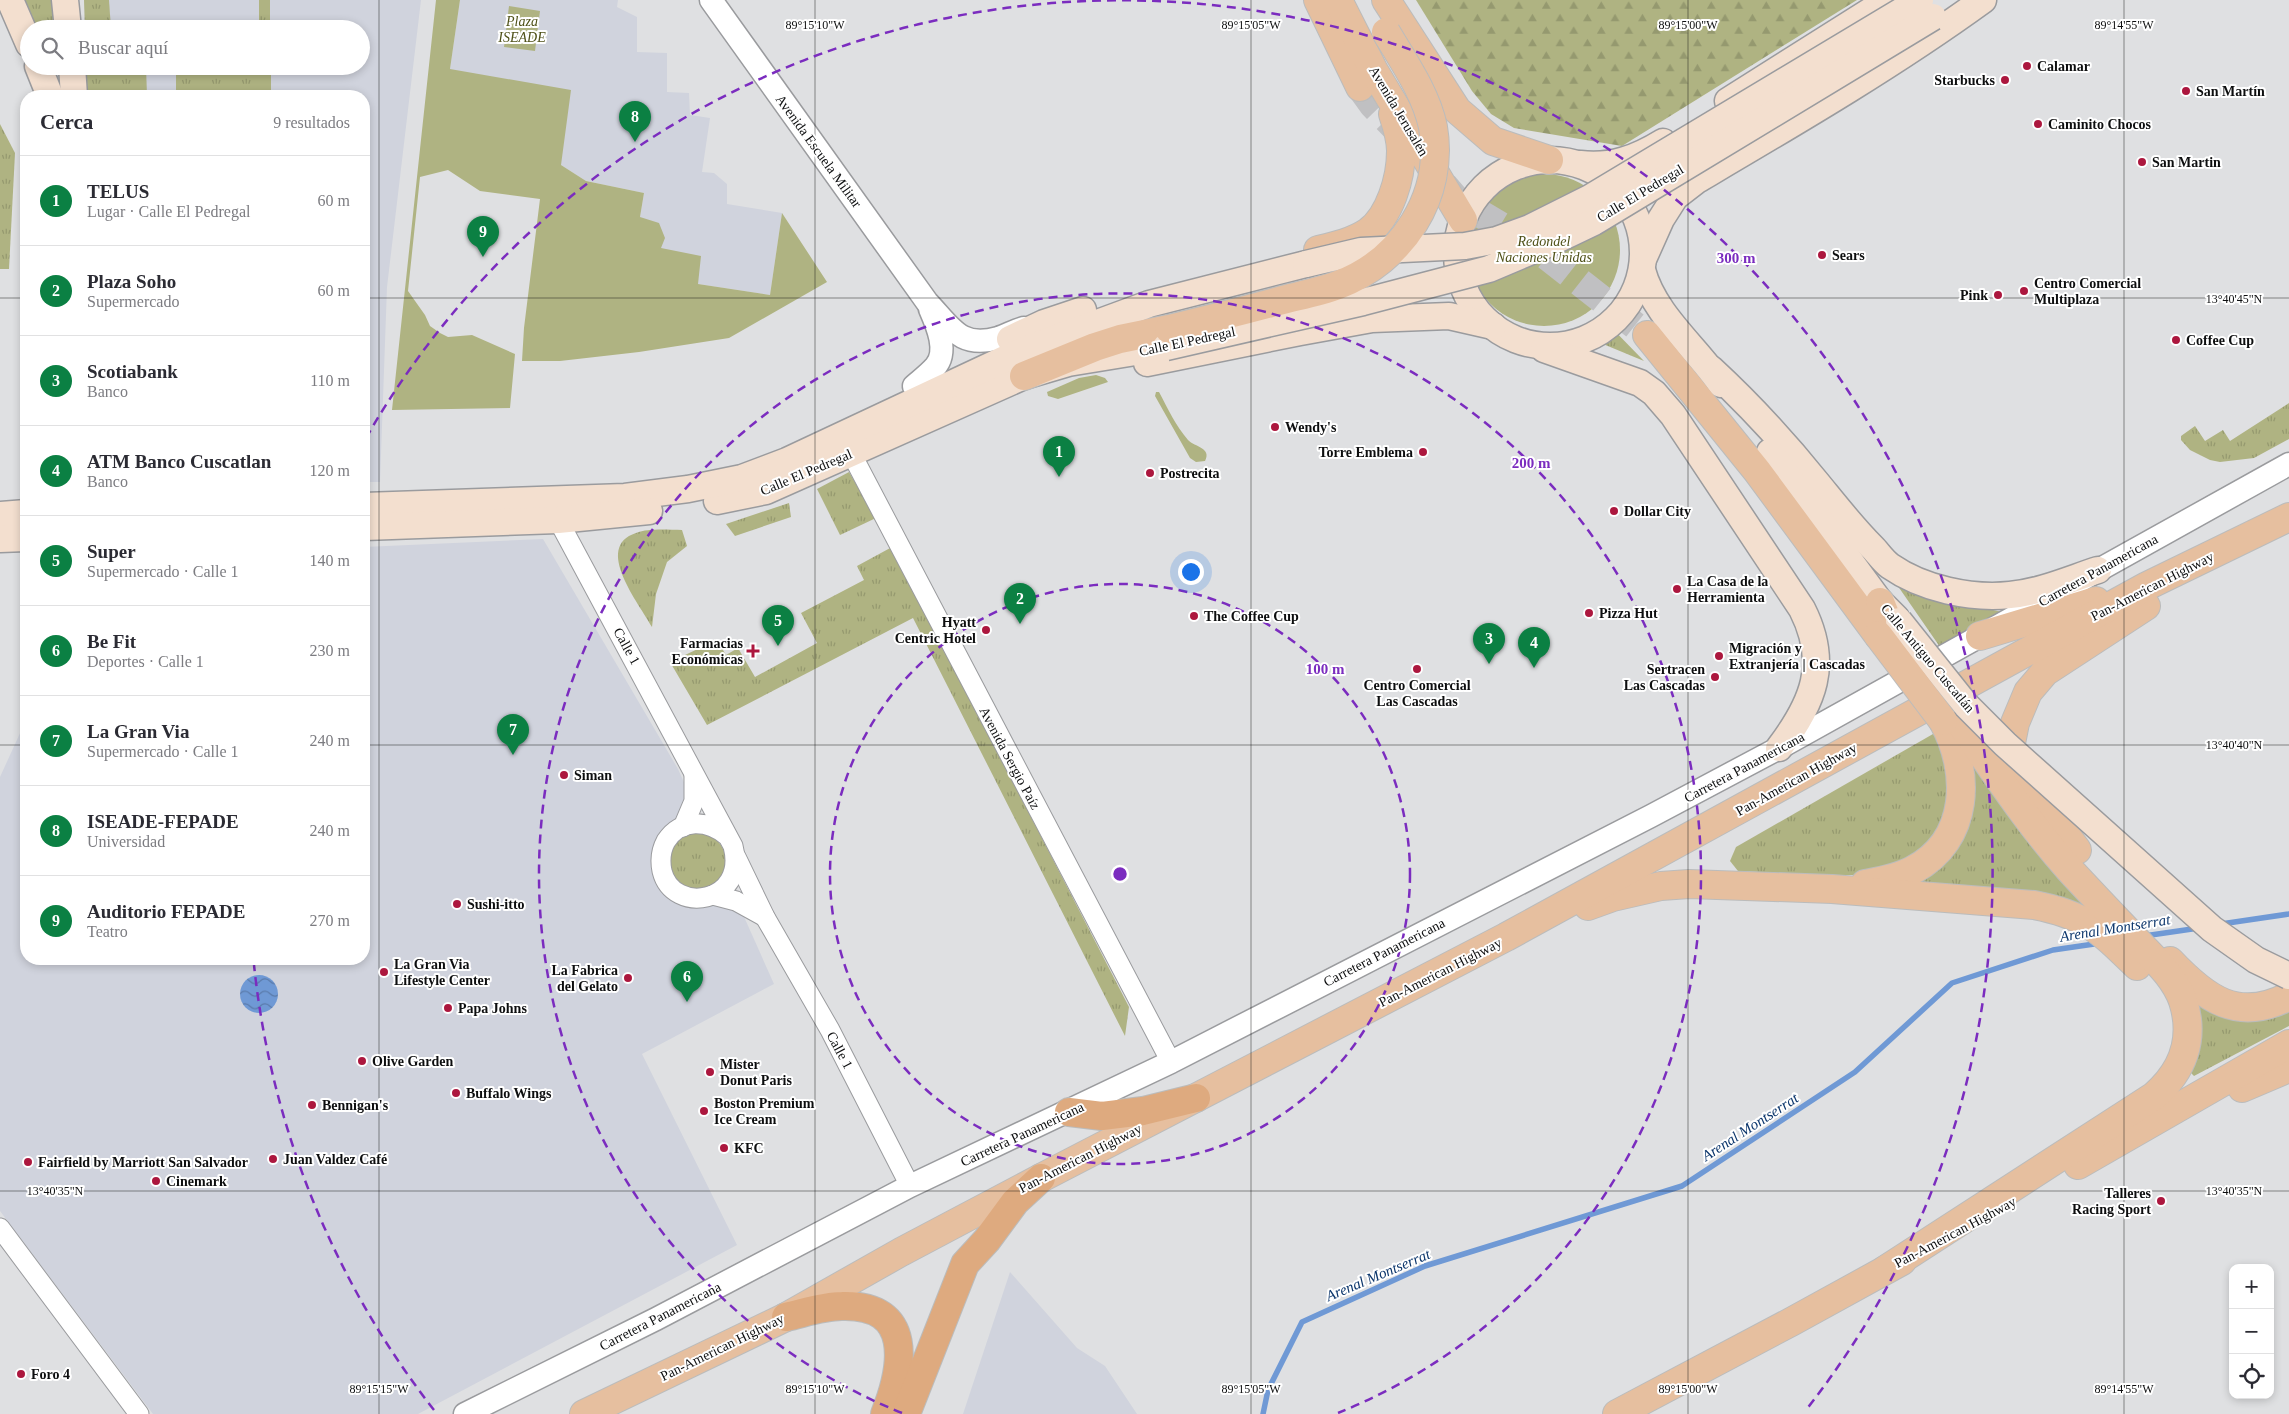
<!DOCTYPE html>
<html lang="es">
<meta charset="utf-8">
<style>
:root{--surface:#fff;--page:#f2f2f3;--text:#2b2b33;--muted:#7c7c81;--line:#e1e1e2;--accent:#0b8043}
body{margin:0;font-family:"Times New Roman",serif;background:var(--page);color:var(--text)}
.controls{position:absolute;right:15px;bottom:15px;display:grid;overflow:hidden;border-radius:10px;box-shadow:0 2px 8px #0003}
.controls button{width:45px;height:45px;display:grid;place-items:center;padding:0;border:0;border-bottom:1px solid var(--line);background:var(--surface);color:var(--text);font:25px sans-serif}
.you{position:absolute;left:1190px;top:571px;width:18px;height:18px;margin:-12px;border:4px solid #fff;border-radius:50%;background:#1a73e8;box-shadow:0 0 0 8px #1a73e833}
.badge{display:grid;place-items:center;width:32px;height:32px;border-radius:50%;background:var(--accent);color:#fff;font-size:16px;font-weight:700}
.pin{position:absolute;translate:-50% -41px;filter:drop-shadow(0 1px 2px #0008)}
.pin::after{content:'';position:absolute;top:26px;width:18px;height:15px;background:inherit;clip-path:polygon(0 0,100% 0,50% 100%)}
.list{margin:0;padding:0;list-style:none}
h2{display:flex;justify-content:space-between;align-items:center;height:65px;margin:0;padding:0 20px;font-size:21px}
h2 small{font-size:16px;font-weight:400;color:var(--muted)}
.list li{display:grid;grid-template-columns:32px 1fr auto;gap:15px;align-items:center;box-sizing:border-box;height:90px;padding:0 20px;border-top:1px solid var(--line)}
.list b{display:block;font-size:19px;white-space:nowrap}
.list p{margin:0;font-size:16px;white-space:nowrap;color:var(--muted)}
.list em{font-size:16px;font-style:normal;color:var(--muted)}
.icon{flex:none;width:28px;height:28px;fill:none;stroke:currentColor;stroke-width:2;stroke-linecap:round;stroke-linejoin:round}
.map{position:relative;flex:none;width:2289px;height:1414px;overflow:hidden}
.search{position:absolute;background:var(--surface);box-shadow:0 2px 8px #0003;left:20px;top:20px;width:350px;height:55px;display:flex;align-items:center;gap:12px;box-sizing:border-box;padding:0 18px;border-radius:28px;color:var(--muted);font-size:19px}
.panel{position:absolute;background:var(--surface);box-shadow:0 2px 8px #0003;left:20px;top:90px;width:350px;height:875px;border-radius:20px}
.map>svg:first-child{display:block}
</style>
<div class="map">
<svg width="2289" height="1414" viewBox="0 0 2289 1414">
<defs>
<pattern id="grass-tufts" width="24" height="20" patternUnits="userSpaceOnUse" patternTransform="scale(1.25)"><rect width="24" height="20" fill="#afb382"/><path d="M3 7l-1-3M5 7V3M7 7l1-3M15 17l-1-3M17 17v-4M19 17l1-3" fill="none" stroke="#95996f"/></pattern>
<pattern id="forest-firs" width="22" height="20" patternUnits="userSpaceOnUse" patternTransform="scale(1.25)"><rect width="22" height="20" fill="#afb382"/><path d="M5 1l3.5 6h-7zM16 11l3.5 6h-7z" fill="#95996f"/></pattern>
<pattern id="water-waves" width="16" height="10" patternUnits="userSpaceOnUse" patternTransform="scale(1.25)"><rect width="16" height="10" fill="#6f99d5"/><path d="M0 5q4-4 8 0t8 0" fill="none" stroke="#5a7bab"/></pattern>
</defs>
<rect width="100%" height="100%" fill="#dfe0e2"/>
<!-- built -->
<g fill="#d0d3dd">
<path d="M84,0H421L387,287L380,482H364V96H87L86,66H361V29H85Z"/>
<path d="M460,0H618L617,7L637,17V52L667,53V92L689,93L690,115L710,118L702,172L714,173L727,184V204L782,213L770,295L698,284L661,249L640,217L644,193L586,181L561,165L450,69Z"/>
<path d="M543,539L678,769L774,984L642,1054L737,1245L418,1414H153L0,1211V777L26,720V959H364V547Z"/>
<path d="M1010,1272L1077,1348L1105,1366L1137,1414H963Z"/>
</g>
<!-- grass -->
<g fill="url(#grass-tufts)">
<path d="M22,0H54L56,29H35Z"/>
<path d="M84,0H109L111,29H85Z"/>
<rect x="259" y="0" width="11" height="29"/>
<path d="M86,66H146L147,96H87Z"/>
<path d="M176,66H271V91L176,90Z"/>
<path d="M0,124L15,153L9,269H0Z"/>
<path d="M1605,321L1644,361L1586,337Z"/>
<path d="M2289,403V439L2254,458L2220,462L2210,460L2190,450L2181,440V436L2195,426L2205,441L2223,430L2230,441Z"/>
<path d="M849,472L876,518L840,535L817,489Z"/>
<path d="M789,503L791,517L735,536L726,524Z"/>
<path d="M682,530L687,546L667,562L656,594L652,627C639,603 593,547 636,533C649,528 668,530 682,530Z"/>
<path d="M892,547L1129,1007L1125,1036L913,618L707,725L670,662L717,640L726,655L738,648L755,677L817,643L801,613L864,580L857,566Z"/>
<path d="M1893,579L1941,598L2002,612L1940,647Z"/>
<path d="M1933,734L1946,752L1952,797L1931,850L1877,875H1823L1738,871L1730,861L1736,847Z"/>
<path d="M1961,743L2090,908L2063,899L1903,889L1931,866Z"/>
<circle cx="698" cy="861" r="28"/>
<path d="M2189,991L2289,1006V1026L2194,1076L2191,1073Z"/>
</g>
<!-- forest -->
<path fill="url(#forest-firs)" d="M1416,0H1857L1622,146L1514,128L1491,114L1472,91Z"/>
<!-- green -->
<g fill="#afb382">
<path d="M436,0H460L450,69L571,90L561,165L586,181L644,193L640,217L659,223L665,238L661,248L701,256L698,284L770,295L782,213L827,282L729,338L639,352L560,361H522L524,328L540,199L480,191L448,170L420,177L408,291L425,315L430,326L440,333L448,337L472,335L515,354L510,408L392,410Z"/>
<path d="M509,6L540,11L535,51L504,47Z"/>
<circle cx="1544" cy="250" r="76"/>
<path d="M1096,375L1105,378L1108,382L1058,399L1048,396L1047,392L1079,378Z"/>
<path d="M1156,392H1159C1168,409 1176,426 1188,440C1195,447 1212,448 1205,461L1196,462L1190,458L1155,396Z"/>
</g>
<!-- water -->
<circle fill="url(#water-waves)" cx="259" cy="994" r="19"/>
<g fill="none" stroke-linecap="round" stroke-linejoin="round">
<!-- stream -->
<g stroke="#6f99d5" stroke-width="5.5">
<path d="M2221,924L2289,914"/>
<path d="M2144,936L2199,928"/>
<path d="M1263,1414L1268,1390L1302,1322L1425,1266L1682,1186L1855,1072L1952,983L2053,950L2101,943"/>
</g>
<!-- primary-tunnel -->
<g stroke="#c0c0c2" stroke-width="28" stroke-dasharray="28 14" stroke-linecap="butt">
<path d="M1360,87L1373,105L1405,138"/>
<path d="M1444,185L1456,199L1534,246L1647,335"/>
</g>
<defs>
<g id="minor">
<path d="M851,453L1171,1062"/>
<path d="M558,520L733,846C748,903 673,916 662,871C660,861 661,850 666,841C681,818 708,820 727,836"/>
<path d="M683,827L694,801V776"/>
<path d="M736,857L765,917L830,1030L910,1186"/>
<path d="M713,895L736,901L765,917"/>
<path d="M0,1228L139,1414"/>
</g>
<g id="tertiary">
<path d="M711,0L927,302C951,327 960,349 998,338C1007,335 1016,330 1024,328"/>
<path d="M914,386C921,380 929,374 935,367C949,352 937,325 930,309"/>
<path d="M465,1414L656,1319L910,1186L1171,1062L1651,816L1779,748L2289,464"/>
</g>
<g id="secondary">
<path d="M10,0L29,44"/>
<path d="M65,0L68,29"/>
<path d="M38,66L50,96"/>
<path d="M72,66L74,96"/>
<path d="M1728,101L1888,0"/>
<circle cx="1550" cy="253" r="93"/>
<path d="M1580,164C1611,168 1637,158 1663,142"/>
<path d="M1644,257L1661,219L1675,197L1697,180C1794,123 1892,66 1983,0"/>
<path d="M1642,270C1654,315 1696,347 1721,384"/>
<path d="M1010,339L1044,323L1083,310"/>
<path d="M1544,349L1640,383L1654,393L1673,415L1802,609C1830,664 1813,703 1779,748"/>
<path d="M1147,363L1300,332L1372,319L1449,316L1493,326"/>
<path d="M1711,369C1750,405 1784,442 1817,483C1835,505 1852,527 1872,547C1878,553 1883,561 1890,566C1923,589 1971,599 2010,595C2041,592 2070,579 2098,570"/>
<path d="M1770,452L1880,602L1896,618"/>
<path d="M717,501L766,491L1024,376L1068,363L1166,347"/>
<path d="M364,506L625,497L688,489L742,478L787,461L1024,350L1149,304L1306,264"/>
<path d="M0,515L26,513"/>
<path d="M364,527L558,520L649,511"/>
<path d="M0,539L26,538"/>
</g>
<g id="primary">
<path d="M1318,0L1360,87"/>
<path d="M1338,0L1374,71L1463,220"/>
<path d="M1386,0L1457,110L1493,141L1549,160"/>
<path d="M1318,250C1335,246 1353,242 1368,232C1390,216 1401,178 1401,151C1401,139 1397,126 1393,114"/>
<path d="M1647,335L1757,471L1878,635"/>
<path d="M1024,376L1095,347L1120,339L1169,329"/>
<path d="M1880,602L1890,627"/>
<path d="M1980,636L2096,601"/>
<path d="M2077,850L2014,766L2011,743L2015,723L2028,692L2045,672L2146,606"/>
<path d="M1865,884C1881,881 1899,878 1913,870C1970,840 1971,772 1943,721"/>
<path d="M1588,906L1613,897L1661,886L1689,884L1832,889L2034,905C2086,915 2100,930 2137,966"/>
<path d="M2170,961C2206,999 2238,1023 2289,996"/>
<path d="M2242,1088L2289,1068"/>
<path d="M2078,1165L2289,1044"/>
<path d="M1885,1270L2154,1096C2183,1071 2195,1039 2183,1001C2175,978 2156,961 2140,944C2116,919 2092,894 2069,869C2026,821 1991,766 1954,714"/>
<path d="M584,1414L786,1317L901,1252L1041,1178L1506,937L2147,586L2289,517"/>
<path d="M1617,1414L1791,1322L1902,1261"/>
</g>
<g id="trunk">
<path d="M1069,1112L1102,1116L1143,1111L1196,1098"/>
<path d="M786,1317C804,1313 823,1306 842,1306C914,1304 904,1366 885,1414"/>
<path d="M906,1414L965,1264L987,1240L1015,1202L1041,1178"/>
</g>
</defs>
<!-- minor casing -->
<use href="#minor" stroke="#9a9b9e" stroke-width="21"/>
<!-- tertiary casing -->
<use href="#tertiary" stroke="#9a9b9e" stroke-width="25"/>
<!-- secondary casing -->
<use href="#secondary" stroke="#9a9b9e" stroke-width="29"/>
<!-- primary casing -->
<use href="#primary" stroke="#bbbcbc" stroke-width="30"/>
<!-- trunk casing -->
<use href="#trunk" stroke="#bbbcbc" stroke-width="30"/>
<!-- minor -->
<use href="#minor" stroke="#fff" stroke-width="19"/>
<!-- tertiary -->
<use href="#tertiary" stroke="#fff" stroke-width="22"/>
<!-- secondary -->
<use href="#secondary" stroke="#f3dfcf" stroke-width="26"/>
<!-- primary -->
<use href="#primary" stroke="#e6bf9f" stroke-width="28"/>
<!-- trunk -->
<use href="#trunk" stroke="#deaa7f" stroke-width="28"/>
<defs>
<g id="secondary-bridge">
<path d="M1306,264L1361,251L1465,246L1497,240L1530,228L1590,198L1920,0"/>
<path d="M1166,347L1363,302L1489,269L1548,244L1594,222L1933,17"/>
<path d="M1899,621L1966,705L2005,744L2212,929L2256,960L2289,976"/>
</g>
<g id="primary-bridge">
<path d="M1169,329C1206,320 1242,311 1279,301C1298,296 1319,292 1338,285C1402,261 1445,196 1433,127C1426,93 1403,61 1386,32"/>
<path d="M1878,635L1943,721"/>
</g>
</defs>
<!-- secondary-bridge casing -->
<use href="#secondary-bridge" stroke="#9a9b9e" stroke-width="29" stroke-linecap="butt"/>
<!-- primary-bridge casing -->
<use href="#primary-bridge" stroke="#bbbcbc" stroke-width="30" stroke-linecap="butt"/>
<!-- secondary-bridge -->
<use href="#secondary-bridge" stroke="#f3dfcf" stroke-width="26"/>
<!-- primary-bridge -->
<use href="#primary-bridge" stroke="#e6bf9f" stroke-width="28"/>
</g>
<!-- ticks -->
<path fill="none" stroke="#0d0e0f" stroke-width="1" stroke-opacity="0.45" d="M379,0V1414M815,0V1414M1251,0V1414M1688,0V1414M2124,0V1414M0,298H26M364,298H2289M0,745H26M364,745H2289M0,1191H2289"/>
<!-- distance rings -->
<g fill="none" stroke="#7b2cbf" stroke-width="2.5" stroke-dasharray="9 6">
<circle cx="1120" cy="874" r="290"/>
<path d="M902 1413A581 581 0 1 1 1338 1413"/>
<path d="M434 1410A871 871 0 0 1 254 965M366 438A871 871 0 1 1 1806 1410"/>
</g>
<!-- markers -->
<g fill="#ac173e" stroke="#fff" stroke-width="2">
<circle cx="2027" cy="66" r="5"/>
<circle cx="2005" cy="80" r="5"/>
<circle cx="2186" cy="91" r="5"/>
<circle cx="2038" cy="124" r="5"/>
<circle cx="2142" cy="162" r="5"/>
<circle cx="1822" cy="255" r="5"/>
<circle cx="2024" cy="291" r="5"/>
<circle cx="1998" cy="295" r="5"/>
<circle cx="2176" cy="340" r="5"/>
<circle cx="1275" cy="427" r="5"/>
<circle cx="1423" cy="452" r="5"/>
<circle cx="1150" cy="473" r="5"/>
<circle cx="1614" cy="511" r="5"/>
<circle cx="1677" cy="589" r="5"/>
<circle cx="1589" cy="613" r="5"/>
<circle cx="1194" cy="616" r="5"/>
<circle cx="986" cy="630" r="5"/>
<path d="M750.5 643.5h5v5h5v5h-5v5h-5v-5h-5v-5h5z"/>
<circle cx="1719" cy="656" r="5"/>
<circle cx="1417" cy="669" r="5"/>
<circle cx="1715" cy="677" r="5"/>
<circle cx="564" cy="775" r="5"/>
<circle cx="457" cy="904" r="5"/>
<circle cx="384" cy="972" r="5"/>
<circle cx="628" cy="978" r="5"/>
<circle cx="448" cy="1008" r="5"/>
<circle cx="362" cy="1061" r="5"/>
<circle cx="710" cy="1072" r="5"/>
<circle cx="456" cy="1093" r="5"/>
<circle cx="312" cy="1105" r="5"/>
<circle cx="704" cy="1111" r="5"/>
<circle cx="724" cy="1148" r="5"/>
<circle cx="273" cy="1159" r="5"/>
<circle cx="28" cy="1162" r="5"/>
<circle cx="156" cy="1181" r="5"/>
<circle cx="2161" cy="1201" r="5"/>
<circle cx="21" cy="1374" r="5"/>
</g>
<g text-anchor="middle" stroke-width="4" stroke-linejoin="round" paint-order="stroke">
<!-- park labels -->
<g font-size="14" font-style="italic" fill="#4f5118" stroke="#fff">
<text x="522" y="26">Plaza<tspan x="522" dy="16">ISEADE</tspan></text>
<text x="1544" y="246">Redondel<tspan x="1544" dy="16">Naciones Unidas</tspan></text>
</g>
<!-- poi labels -->
<g font-size="14" font-weight="bold" fill="#0d0e0f" stroke="#fff" text-anchor="start">
<text x="2037" y="71">Calamar</text>
<text x="1995" y="85" text-anchor="end">Starbucks</text>
<text x="2196" y="96">San Martín</text>
<text x="2048" y="129">Caminito Chocos</text>
<text x="2152" y="167">San Martin</text>
<text x="1832" y="260">Sears</text>
<text x="2034" y="288">Centro Comercial<tspan x="2034" dy="16">Multiplaza</tspan></text>
<text x="1988" y="300" text-anchor="end">Pink</text>
<text x="2186" y="345">Coffee Cup</text>
<text x="1285" y="432">Wendy's</text>
<text x="1413" y="457" text-anchor="end">Torre Emblema</text>
<text x="1160" y="478">Postrecita</text>
<text x="1624" y="516">Dollar City</text>
<text x="1687" y="586">La Casa de la<tspan x="1687" dy="16">Herramienta</tspan></text>
<text x="1599" y="618">Pizza Hut</text>
<text x="1204" y="621">The Coffee Cup</text>
<text x="976" y="627" text-anchor="end">Hyatt<tspan x="976" dy="16">Centric Hotel</tspan></text>
<text x="743" y="648" text-anchor="end">Farmacias<tspan x="743" dy="16">Económicas</tspan></text>
<text x="1729" y="653">Migración y<tspan x="1729" dy="16">Extranjería | Cascadas</tspan></text>
<text x="1705" y="674" text-anchor="end">Sertracen<tspan x="1705" dy="16">Las Cascadas</tspan></text>
<text x="1417" y="690" text-anchor="middle">Centro Comercial<tspan x="1417" dy="16">Las Cascadas</tspan></text>
<text x="574" y="780">Siman</text>
<text x="467" y="909">Sushi-itto</text>
<text x="394" y="969">La Gran Via<tspan x="394" dy="16">Lifestyle Center</tspan></text>
<text x="618" y="975" text-anchor="end">La Fabrica<tspan x="618" dy="16">del Gelato</tspan></text>
<text x="458" y="1013">Papa Johns</text>
<text x="372" y="1066">Olive Garden</text>
<text x="720" y="1069">Mister<tspan x="720" dy="16">Donut Paris</tspan></text>
<text x="466" y="1098">Buffalo Wings</text>
<text x="714" y="1108">Boston Premium<tspan x="714" dy="16">Ice Cream</tspan></text>
<text x="322" y="1110">Bennigan's</text>
<text x="734" y="1153">KFC</text>
<text x="283" y="1164">Juan Valdez Café</text>
<text x="38" y="1167">Fairfield by Marriott San Salvador</text>
<text x="166" y="1186">Cinemark</text>
<text x="2151" y="1198" text-anchor="end">Talleres<tspan x="2151" dy="16">Racing Sport</tspan></text>
<text x="31" y="1379">Foro 4</text>
</g>
<!-- street labels -->
<g font-size="14" fill="#0d0e0f" stroke="#fff">
<text transform="translate(1399 111) rotate(59)" y="5">Avenida Jerusalén</text>
<text transform="translate(819 151) rotate(54)" y="5">Avenida Escuela Militar</text>
<text transform="translate(1640 193) rotate(-31)" y="5">Calle El Pedregal</text>
<text transform="translate(1187 341) rotate(-12)" y="5">Calle El Pedregal</text>
<text transform="translate(806 472) rotate(-23)" y="5">Calle El Pedregal</text>
<text transform="translate(2098 570) rotate(-29)" y="5">Carretera Panamericana</text>
<text transform="translate(2152 586) rotate(-27)" y="5">Pan-American Highway</text>
<text transform="translate(627 646) rotate(61)" y="5">Calle 1</text>
<text transform="translate(1928 658) rotate(50)" y="5">Calle Antiguo Cuscatlán</text>
<text transform="translate(1010 758) rotate(62)" y="5">Avenida Sergio Paíz</text>
<text transform="translate(1744 767) rotate(-28)" y="5">Carretera Panamericana</text>
<text transform="translate(1796 779) rotate(-29)" y="5">Pan-American Highway</text>
<text transform="translate(1384 952) rotate(-27)" y="5">Carretera Panamericana</text>
<text transform="translate(1440 972) rotate(-27)" y="5">Pan-American Highway</text>
<text transform="translate(840 1050) rotate(62)" y="5">Calle 1</text>
<text transform="translate(1022 1134) rotate(-25)" y="5">Carretera Panamericana</text>
<text transform="translate(1080 1158) rotate(-27)" y="5">Pan-American Highway</text>
<text transform="translate(1955 1232) rotate(-28)" y="5">Pan-American Highway</text>
<text transform="translate(660 1316) rotate(-27)" y="5">Carretera Panamericana</text>
<text transform="translate(722 1347) rotate(-26)" y="5">Pan-American Highway</text>
</g>
<!-- water labels -->
<g font-size="15" font-style="italic" fill="#0c366c" stroke="#fff">
<text transform="translate(2115 928) rotate(-9)" y="5">Arenal Montserrat</text>
<text transform="translate(1750 1127) rotate(-33)" y="5">Arenal Montserrat</text>
<text transform="translate(1378 1275) rotate(-23)" y="5">Arenal Montserrat</text>
</g>
</g>
<g font-size="12" text-anchor="middle" fill="#0d0e0f" stroke="#fff" stroke-width="4" stroke-linejoin="round" paint-order="stroke">
<text x="815" y="29">89°15'10"W</text>
<text x="1251" y="29">89°15'05"W</text>
<text x="1688" y="29">89°15'00"W</text>
<text x="2124" y="29">89°14'55"W</text>
<text x="2234" y="303">13°40'45"N</text>
<text x="2234" y="749">13°40'40"N</text>
<text x="55" y="1195">13°40'35"N</text>
<text x="2234" y="1195">13°40'35"N</text>
<text x="379" y="1393">89°15'15"W</text>
<text x="815" y="1393">89°15'10"W</text>
<text x="1251" y="1393">89°15'05"W</text>
<text x="1688" y="1393">89°15'00"W</text>
<text x="2124" y="1393">89°14'55"W</text>
</g>
<circle cx="1120" cy="874" r="8" fill="#7b2cbf" stroke="#fff" stroke-width="2.5"/>
<g font-size="15" text-anchor="middle" font-weight="bold" fill="#7b2cbf" stroke="#fff" stroke-width="4" stroke-linejoin="round" paint-order="stroke">
<text x="1736" y="263">300 m</text>
<text x="1531" y="468">200 m</text>
<text x="1325" y="674">100 m</text>
</g>
</svg>
<div class="controls">
<button>+</button>
<button>−</button>
<button><svg class="icon" aria-label="locate" viewBox="0 0 24 24"><circle cx="12" cy="12" r="6"/><path d="M12 2v4M12 18v4M2 12h4M18 12h4"/></svg></button>
</div>
<div class="you"></div>
<div class="pin badge" style="left:1059px;top:477px">1</div>
<div class="pin badge" style="left:1020px;top:624px">2</div>
<div class="pin badge" style="left:1489px;top:664px">3</div>
<div class="pin badge" style="left:1534px;top:668px">4</div>
<div class="pin badge" style="left:778px;top:646px">5</div>
<div class="pin badge" style="left:687px;top:1002px">6</div>
<div class="pin badge" style="left:513px;top:755px">7</div>
<div class="pin badge" style="left:635px;top:142px">8</div>
<div class="pin badge" style="left:483px;top:257px">9</div>
<div class="search"><svg class="icon" aria-label="search" viewBox="0 0 24 24"><circle cx="10" cy="10" r="6"/><path d="M15 15l6 6"/></svg>Buscar aquí</div>
<section class="panel">
<h2>Cerca<small>9 resultados</small></h2>
<ul class="list">
<li><span class="badge">1</span><div><b>TELUS</b><p>Lugar · Calle El Pedregal</p></div><em>60 m</em></li>
<li><span class="badge">2</span><div><b>Plaza Soho</b><p>Supermercado</p></div><em>60 m</em></li>
<li><span class="badge">3</span><div><b>Scotiabank</b><p>Banco</p></div><em>110 m</em></li>
<li><span class="badge">4</span><div><b>ATM Banco Cuscatlan</b><p>Banco</p></div><em>120 m</em></li>
<li><span class="badge">5</span><div><b>Super</b><p>Supermercado · Calle 1</p></div><em>140 m</em></li>
<li><span class="badge">6</span><div><b>Be Fit</b><p>Deportes · Calle 1</p></div><em>230 m</em></li>
<li><span class="badge">7</span><div><b>La Gran Via</b><p>Supermercado · Calle 1</p></div><em>240 m</em></li>
<li><span class="badge">8</span><div><b>ISEADE-FEPADE</b><p>Universidad</p></div><em>240 m</em></li>
<li><span class="badge">9</span><div><b>Auditorio FEPADE</b><p>Teatro</p></div><em>270 m</em></li>
</ul>
</section>
</div>
